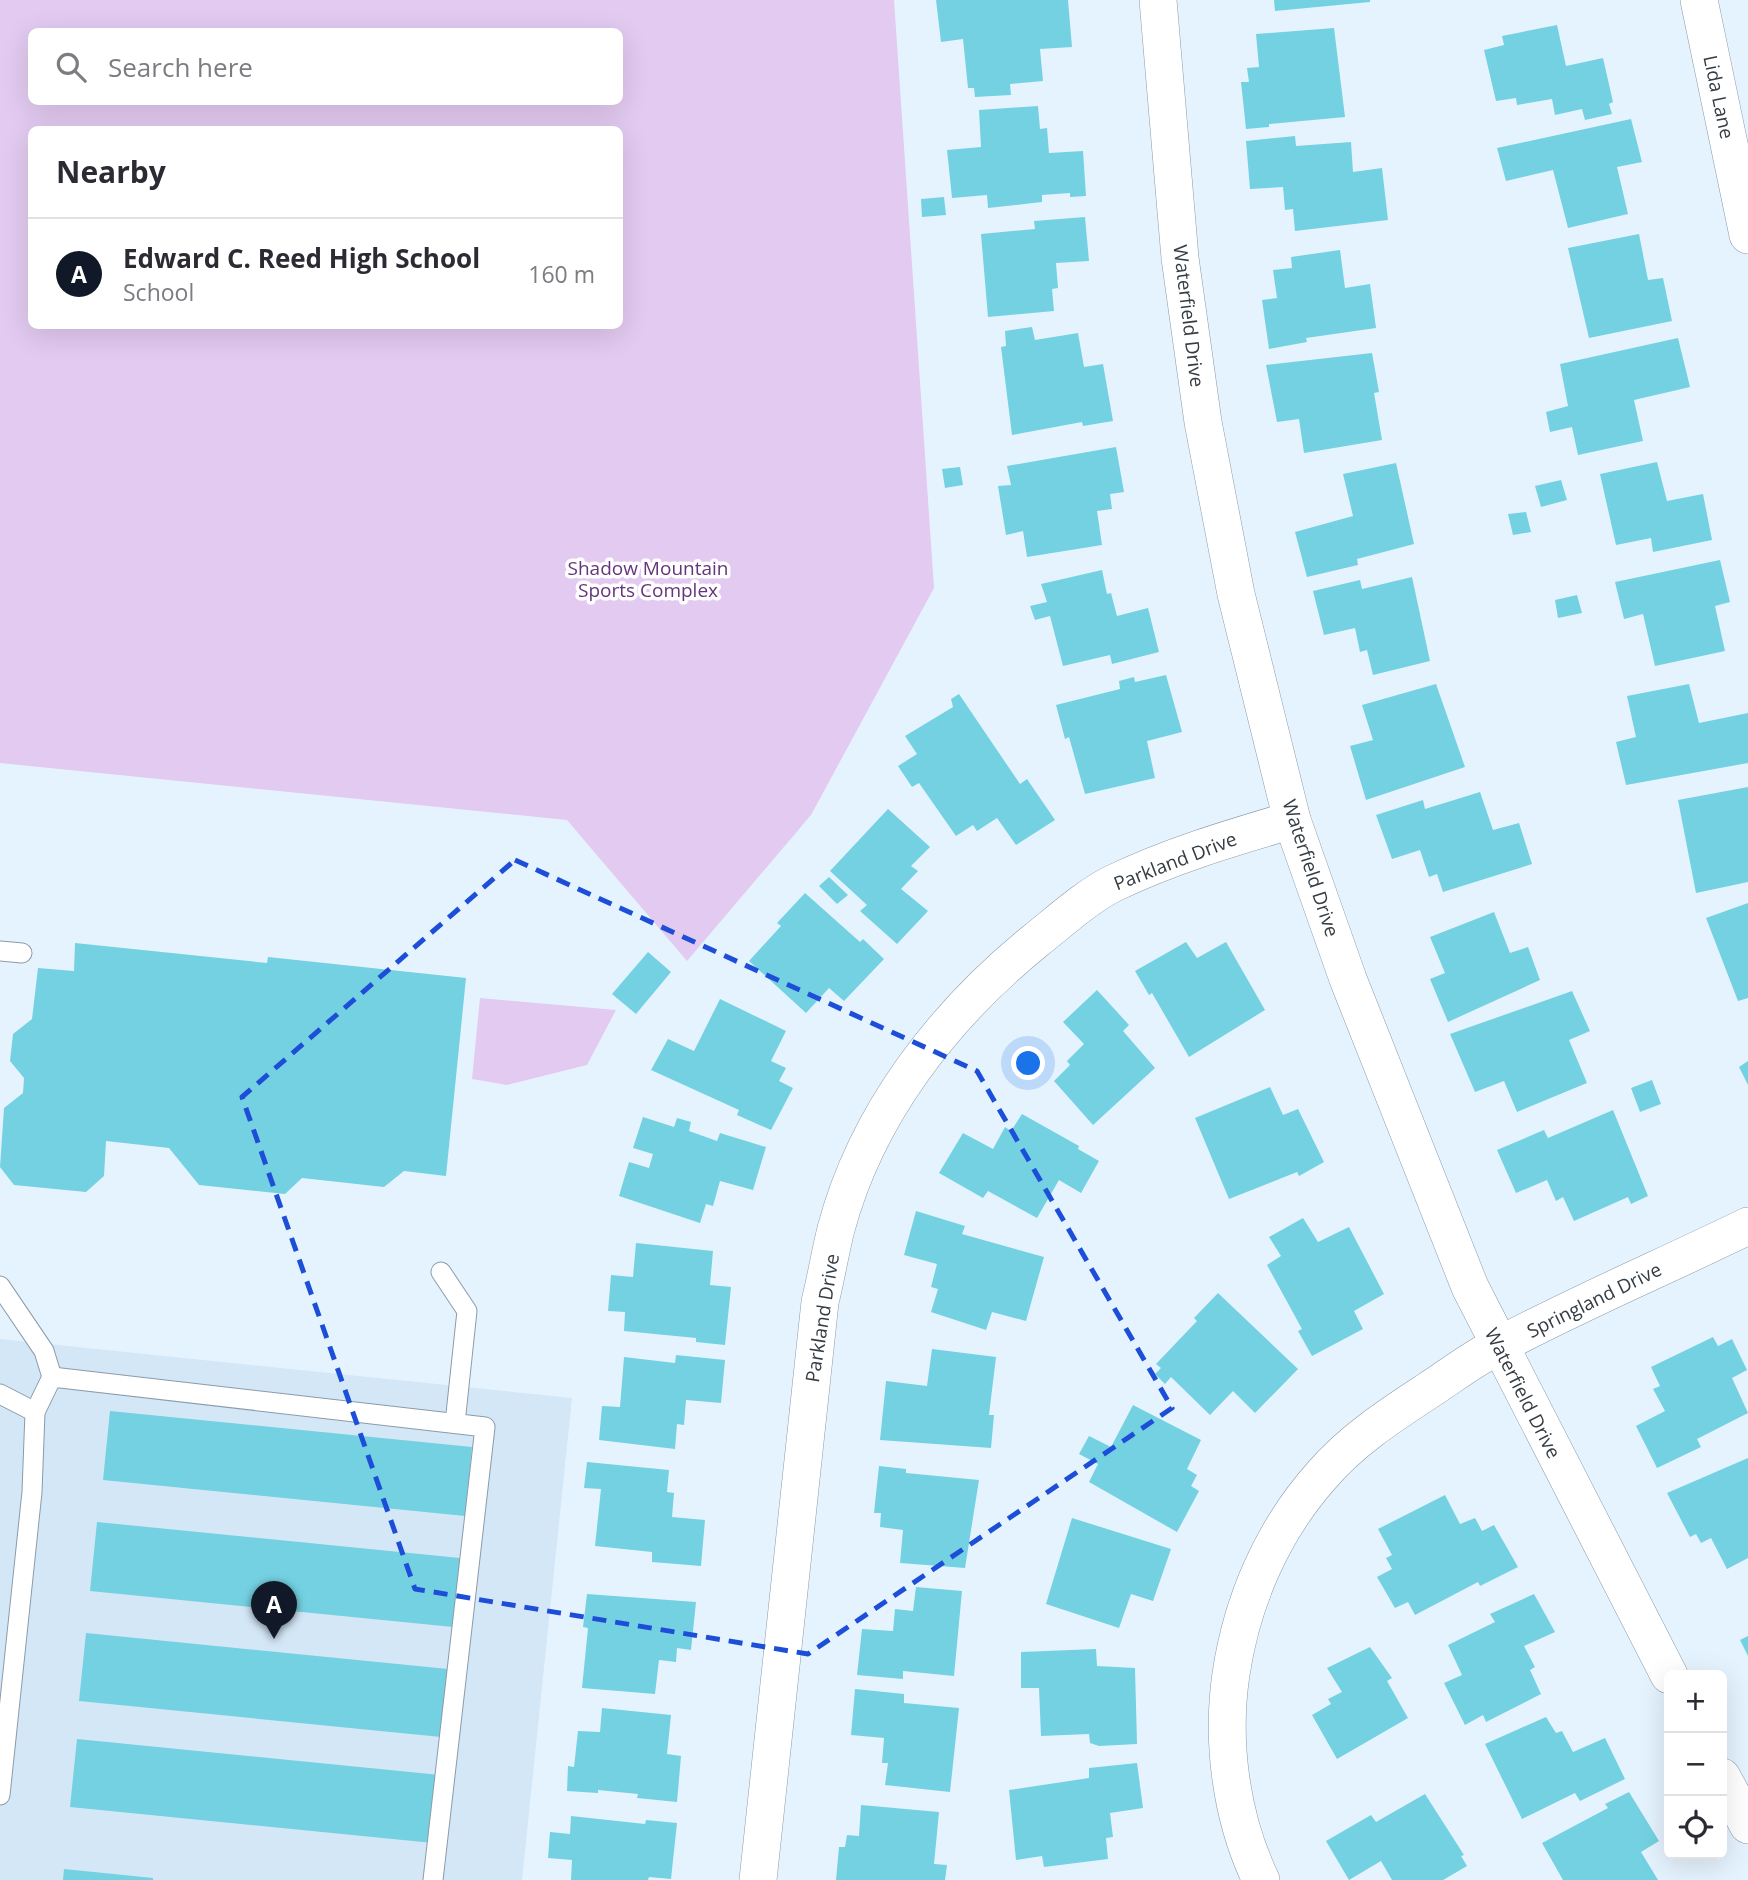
<!DOCTYPE html>
<meta charset="utf-8">
<style>
:root{--surface:#fff;--page:#f2f2f3;--text:#2b2b33;--muted:#7c7c81;--line:#e1e1e2;--accent:#111827}
body{margin:0;font-family:"Open Sans",sans-serif;background:var(--page);color:var(--text)}
.controls{position:absolute;right:21px;bottom:21px;display:grid;overflow:hidden;border-radius:10px;box-shadow:0 7px 28px #0002}
.controls button{width:63px;height:63px;display:grid;place-items:center;padding:0;border:0;border-bottom:2px solid var(--line);background:var(--surface);color:var(--text);font:35px sans-serif}
.you{position:absolute;left:1029px;top:1064px;width:24px;height:24px;margin:-18px;border:5px solid #fff;border-radius:50%;background:#1a73e8;box-shadow:0 0 0 10px #1a73e833}
.badge{display:grid;place-items:center;width:46px;height:46px;border-radius:50%;background:var(--accent);color:#fff;font-size:23px;font-weight:700}
.pin{position:absolute;translate:-50% -58px;filter:drop-shadow(0 2px 4px #0008)}
.pin::after{content:'';position:absolute;top:37px;width:24px;height:21px;background:inherit;clip-path:polygon(0 0,100% 0,50% 100%)}
.list{margin:0;padding:0;list-style:none}
h2{display:flex;justify-content:space-between;align-items:center;height:91px;margin:0;padding:0 28px;font-size:30px}
h2 small{font-size:23px;font-weight:400;color:var(--muted)}
.list li{display:grid;grid-template-columns:46px 1fr auto;gap:21px;align-items:center;box-sizing:border-box;height:112px;padding:0 28px;border-top:2px solid var(--line)}
.list b{display:block;font-size:26px;white-space:nowrap}
.list p{margin:0;font-size:23px;white-space:nowrap;color:var(--muted)}
.list em{font-size:23px;font-style:normal;color:var(--muted)}
.icon{flex:none;width:38px;height:38px;fill:none;stroke:currentColor;stroke-width:2;stroke-linecap:round;stroke-linejoin:round}
.map{position:relative;flex:none;width:1748px;height:1880px;overflow:hidden}
.search{position:absolute;background:var(--surface);box-shadow:0 7px 28px #0002;left:28px;top:28px;width:595px;height:77px;display:flex;align-items:center;gap:18px;box-sizing:border-box;padding:0 24px;border-radius:10px;color:var(--muted);font-size:26px}
.panel{position:absolute;background:var(--surface);box-shadow:0 7px 28px #0002;left:28px;top:126px;width:595px;height:203px;border-radius:10px}
.map>svg:first-child{display:block}
</style>
<div class="map">
<svg width="1748" height="1880" viewBox="0 0 1748 1880">
<rect width="100%" height="100%" fill="#e5f3ff"/>
<!-- built -->
<path fill="#d4e7f7" d="M0,1339L572,1398L522,1880H0Z"/>
<!-- green -->
<g fill="#e2caf0" fill-rule="evenodd">
<path d="M0,0H894L934,588L811,815L687,961L567,820L0,763ZM32,32H620V102H32ZM32,130H620V326H32Z"/>
<path d="M480,998L616,1010L587,1065L507,1085L472,1079Z"/>
</g>
<!-- building -->
<g fill="#74d1e1">
<path d="M936,0H1068L1072,47L1040,49L1043,81L1010,84L1011,95L975,97L974,88H968L963,39L941,42Z"/>
<path d="M1274,0H1370V2L1275,11Z"/>
<path d="M1557,25L1566,66L1603,58L1613,102L1609,104L1612,114L1585,120L1582,109L1555,115L1552,99L1517,105L1516,98L1496,101L1484,50L1504,45L1502,36Z"/>
<path d="M1334,28L1345,117L1269,124V127L1246,129L1241,82H1249L1247,68L1259,67L1256,34Z"/>
<path d="M1038,106L1040,129L1047,128L1049,153L1083,151L1086,196L1070,197V193L1042,195V202L988,208L987,195L952,198L947,150L981,147L979,110Z"/>
<path d="M1631,119L1642,162L1617,167L1628,214L1568,228L1553,170L1506,181L1497,148Z"/>
<path d="M1295,136L1296,146L1351,142L1353,172L1382,168L1388,220L1295,231L1293,209L1285,210L1283,187L1250,189L1246,141Z"/>
<path d="M944,197L946,215L922,217L921,199Z"/>
<path d="M1085,217L1089,261L1056,263L1058,288L1052,289L1054,311L988,317L981,234L1035,229L1034,221Z"/>
<path d="M1639,234L1648,280L1663,278L1672,321L1589,338L1568,248Z"/>
<path d="M1340,250L1345,288L1370,284L1376,328L1306,338L1307,342L1269,349L1262,300L1277,298L1273,270L1292,268L1291,257Z"/>
<path d="M1032,327L1035,340L1078,333L1084,367L1103,364L1113,421L1083,426L1082,422L1012,435L1001,347L1006,346L1005,331Z"/>
<path d="M1678,338L1690,387L1634,400L1643,441L1578,455L1572,427L1550,432L1546,412L1568,406L1560,364Z"/>
<path d="M1372,353L1379,392L1374,393L1382,440L1304,453L1299,419L1277,422L1266,365Z"/>
<path d="M1116,447L1124,492L1110,494L1112,509L1097,511L1102,545L1027,557L1023,531L1006,535L998,486L1011,485L1007,466Z"/>
<path d="M1657,462L1667,501L1703,494L1712,540L1653,552L1651,538L1616,545L1600,474Z"/>
<path d="M1396,463L1414,544L1357,559L1358,565L1307,577L1295,532L1353,516L1343,474Z"/>
<path d="M960,467L963,485L945,488L942,469Z"/>
<path d="M1561,480L1567,500L1541,507L1535,486Z"/>
<path d="M1526,512L1531,532L1513,535L1508,514Z"/>
<path d="M1720,560L1730,602L1715,606L1725,651L1655,666L1643,614L1624,619L1615,582Z"/>
<path d="M1102,570L1107,594L1111,593L1117,616L1148,608L1159,652L1112,664L1110,655L1063,666L1050,616L1035,620L1030,606L1047,602L1041,584Z"/>
<path d="M1412,577L1430,661L1373,675L1367,650L1360,652L1355,628L1324,635L1313,591L1360,580L1362,589Z"/>
<path d="M1577,595L1582,613L1558,618L1555,600Z"/>
<path d="M1166,675L1182,732L1147,741L1155,778L1085,794L1069,737L1065,739L1056,705L1120,689L1119,681L1134,677L1135,682Z"/>
<path d="M1436,684L1465,767L1366,800L1350,746L1373,740L1362,705Z"/>
<path d="M1689,684L1699,723L1748,713V763L1626,785L1616,742L1636,737L1627,696Z"/>
<path d="M959,694L1020,784L1027,779L1055,820L1016,845L997,818L977,831L973,825L956,836L919,783L912,787L898,766L917,754L905,736L953,707L951,699Z"/>
<path d="M1748,787V882L1696,893L1678,800Z"/>
<path d="M1480,792L1493,830L1519,823L1532,864L1443,892L1437,874L1429,877L1420,850L1392,859L1376,815L1423,800L1425,809Z"/>
<path d="M888,809L930,847L911,866L918,871L901,889L928,911L897,944L860,911L867,905L830,871Z"/>
<path d="M829,877L848,895L837,904L819,886Z"/>
<path d="M805,893L860,942L863,939L884,959L844,1001L829,988L806,1013L749,961L781,926L777,923Z"/>
<path d="M1748,903V998L1738,1001L1706,918Z"/>
<path d="M1494,912L1510,953L1528,947L1540,980L1448,1022L1430,979L1445,973L1430,937Z"/>
<path d="M1186,942L1197,958L1226,942L1265,1010L1189,1057L1152,993L1149,995L1135,971Z"/>
<path d="M75,943L267,963L268,957L466,978L446,1176L404,1171L384,1187L302,1178L285,1194L199,1185L169,1148L106,1141L104,1176L86,1192L14,1185L0,1167L4,1108L23,1093L24,1078L10,1061L13,1034L32,1019L38,968L74,971Z"/>
<path d="M648,952L671,972L636,1014L612,994Z"/>
<path d="M1097,990L1129,1025L1123,1031L1155,1068L1093,1125L1054,1081L1070,1065L1067,1061L1084,1044L1063,1022Z"/>
<path d="M1572,991L1590,1031L1569,1040L1587,1083L1517,1112L1504,1081L1475,1092L1450,1034Z"/>
<path d="M720,999L786,1031L771,1061L786,1068L779,1081L793,1088L771,1130L737,1115L739,1110L651,1070L668,1039L694,1051Z"/>
<path d="M1748,1061V1085L1739,1067Z"/>
<path d="M1652,1080L1661,1104L1640,1112L1631,1088Z"/>
<path d="M1270,1087L1283,1115L1298,1109L1324,1162L1299,1176L1297,1172L1229,1199L1195,1118Z"/>
<path d="M1613,1110L1648,1196L1631,1204L1628,1197L1574,1221L1563,1197L1556,1201L1547,1180L1516,1193L1497,1150L1544,1130L1548,1138Z"/>
<path d="M1022,1114L1079,1146L1078,1149L1099,1161L1081,1193L1059,1180L1037,1218L988,1191L983,1198L939,1173L963,1133L993,1149L1005,1127L1011,1131Z"/>
<path d="M643,1117L674,1127L677,1118L691,1122L689,1131L717,1141L720,1133L766,1147L753,1190L720,1181L713,1206L706,1204L700,1223L619,1196L629,1162L649,1168L653,1154L633,1148Z"/>
<path d="M916,1211L965,1226L962,1234L1044,1257L1026,1321L992,1312L986,1330L931,1312L938,1289L931,1287L937,1264L904,1255Z"/>
<path d="M1303,1218L1318,1242L1349,1227L1384,1294L1354,1311L1363,1329L1312,1356L1298,1331L1302,1329L1267,1265L1281,1256L1269,1237Z"/>
<path d="M636,1243L713,1251L710,1285L731,1287L725,1345L696,1342V1338L624,1331L625,1312L608,1311L611,1275L633,1277Z"/>
<path d="M1218,1293L1298,1369L1255,1413L1233,1391L1210,1415L1171,1377L1165,1384L1155,1374L1161,1368L1156,1364L1197,1321L1194,1318Z"/>
<path d="M1713,1337L1718,1346L1732,1339L1747,1370L1732,1378L1748,1413L1697,1439L1701,1447L1657,1468L1636,1426L1665,1411L1653,1389L1660,1386L1651,1367Z"/>
<path d="M932,1349L996,1357L989,1415H994L991,1448L880,1440L886,1381L927,1386Z"/>
<path d="M676,1355L725,1360L721,1403L686,1400L684,1425L677,1424L675,1449L599,1440L602,1406L620,1407L624,1357L675,1363Z"/>
<path d="M1133,1405L1201,1440L1187,1469L1197,1475L1191,1486L1199,1491L1177,1532L1089,1482L1098,1464L1079,1454L1089,1436L1111,1447Z"/>
<path d="M110,1411L472,1447L465,1516L103,1480Z"/>
<path d="M1748,1458V1558L1727,1569L1711,1538L1701,1543L1696,1534L1690,1537L1667,1493Z"/>
<path d="M587,1462L669,1470L667,1492L674,1493L672,1517L705,1520L701,1566L652,1562V1552L595,1546L601,1489L584,1488Z"/>
<path d="M879,1466L906,1469V1473L979,1480L965,1568L900,1563L903,1530L880,1527L881,1513H874Z"/>
<path d="M1445,1495L1460,1524L1475,1518L1482,1531L1494,1525L1518,1567L1480,1586L1478,1582L1415,1615L1408,1602L1395,1608L1377,1577L1392,1569L1386,1558L1392,1555L1378,1529Z"/>
<path d="M1072,1518L1171,1549L1153,1601L1131,1594L1119,1628L1046,1604Z"/>
<path d="M97,1522L460,1558L453,1627L90,1591Z"/>
<path d="M916,1587L962,1591L954,1676L903,1671V1679L857,1675L862,1629L893,1631L895,1609L913,1611Z"/>
<path d="M587,1594L696,1602L691,1650L677,1648L676,1662L659,1660L655,1694L582,1688L588,1628L583,1627Z"/>
<path d="M1534,1594L1555,1632L1524,1646L1535,1667L1530,1670L1541,1694L1486,1722L1483,1715L1465,1725L1444,1683L1462,1675L1448,1645L1495,1622L1490,1614Z"/>
<path d="M86,1633L448,1669L441,1737L79,1701Z"/>
<path d="M1748,1636V1656L1740,1640Z"/>
<path d="M1370,1647L1392,1678L1387,1681L1408,1718L1337,1759L1312,1715L1331,1704L1328,1699L1342,1692L1327,1668Z"/>
<path d="M1096,1649L1097,1666L1135,1668L1137,1744L1099,1746L1090,1743L1089,1734L1041,1736L1039,1688H1021V1652Z"/>
<path d="M855,1689L904,1694V1703L959,1708L950,1792L885,1785L888,1763H882L884,1738L851,1735Z"/>
<path d="M602,1708L671,1715L667,1754L681,1756L677,1802L637,1798L638,1794L598,1790V1793L567,1791L568,1766L574,1767L578,1731L600,1732Z"/>
<path d="M1546,1717L1556,1733L1562,1731L1573,1752L1605,1738L1625,1779L1580,1801L1575,1793L1522,1819L1485,1744Z"/>
<path d="M77,1739L440,1775L433,1843L70,1807Z"/>
<path d="M1137,1763L1143,1808L1110,1813L1113,1837L1106,1838L1108,1859L1044,1867L1042,1856L1016,1860L1009,1790L1089,1778V1768Z"/>
<path d="M1629,1792L1659,1841L1641,1852L1658,1880H1563L1542,1843L1608,1808L1605,1804Z"/>
<path d="M1425,1794L1464,1855L1461,1856L1467,1866L1443,1880H1392L1381,1861L1349,1880L1326,1841L1371,1815L1376,1822Z"/>
<path d="M861,1805L939,1812L934,1864L947,1865L945,1880H836L839,1847H845L847,1835L859,1836Z"/>
<path d="M571,1816L645,1824L646,1820L677,1823L671,1879L649,1877L648,1880H571L572,1860L548,1858L550,1832L570,1834Z"/>
<path d="M64,1869L153,1878V1880H63Z"/>
</g>
<g fill="none" stroke-linecap="round" stroke-linejoin="round">
<defs>
<g id="lane">
<path d="M0,951L22,953"/>
<path d="M441,1272L467,1311L455,1423"/>
<path d="M0,1286L44,1351L52,1377"/>
<path d="M0,1394L35,1412L32,1492L0,1795"/>
<path d="M35,1412L52,1377L485,1427L433,1880"/>
</g>
<g id="street">
<path d="M1158,0L1180,258L1203,422L1236,594L1292,820L1348,979L1470,1287L1669,1675"/>
<path d="M1699,0L1748,235"/>
<path d="M1722,1777L1748,1825"/>
<path d="M758,1880L820,1302C826,1278 830,1253 836,1229C867,1113 944,1015 1035,941C1059,922 1085,898 1112,884C1170,856 1231,838 1292,820"/>
<path d="M1261,1880C1231,1818 1221,1742 1231,1674C1242,1601 1272,1531 1322,1475C1352,1440 1391,1415 1429,1390C1452,1375 1475,1357 1500,1345C1581,1302 1666,1266 1748,1226"/>
</g>
</defs>
<!-- lane casing -->
<use href="#lane" stroke="#8b9ba9" stroke-width="21"/>
<!-- street casing -->
<use href="#street" stroke="#8b9ba9" stroke-width="38"/>
<!-- lane -->
<use href="#lane" stroke="#fff" stroke-width="19"/>
<!-- street -->
<use href="#street" stroke="#fff" stroke-width="37"/>
</g>
<!-- marked area -->
<path fill="none" stroke="#1d4ed8" stroke-width="5" stroke-dasharray="14 9" stroke-linejoin="round" d="M515,860L977,1071L1172,1408L808,1654L415,1589L242,1097Z"/>
<g text-anchor="middle" stroke-width="7" stroke-linejoin="round" paint-order="stroke">
<!-- street labels -->
<g font-size="19" fill="#353c42" stroke="#fff">
<text transform="translate(1719 97) rotate(78)" y="7">Lida Lane</text>
<text transform="translate(1189 316) rotate(83)" y="7">Waterfield Drive</text>
<text transform="translate(1175 861) rotate(-21)" y="7">Parkland Drive</text>
<text transform="translate(1311 868) rotate(72)" y="7">Waterfield Drive</text>
<text transform="translate(1594 1300) rotate(-26)" y="7">Springland Drive</text>
<text transform="translate(822 1318) rotate(-81)" y="7">Parkland Drive</text>
<text transform="translate(1523 1393) rotate(63)" y="7">Waterfield Drive</text>
</g>
<!-- park labels -->
<g font-size="19" fill="#64357b" stroke="#fff">
<text x="648" y="575">Shadow Mountain<tspan x="648" dy="22">Sports Complex</tspan></text>
</g>
</g>
</svg>
<div class="controls">
<button>+</button>
<button>−</button>
<button><svg class="icon" aria-label="locate" viewBox="0 0 24 24"><circle cx="12" cy="12" r="6"/><path d="M12 2v4M12 18v4M2 12h4M18 12h4"/></svg></button>
</div>
<div class="you"></div>
<div class="pin badge" style="left:274px;top:1639px">A</div>
<div class="search"><svg class="icon" aria-label="search" viewBox="0 0 24 24"><circle cx="10" cy="10" r="6"/><path d="M15 15l6 6"/></svg>Search here</div>
<section class="panel">
<h2>Nearby<small></small></h2>
<ul class="list">
<li><span class="badge">A</span><div><b>Edward C. Reed High School</b><p>School</p></div><em>160 m</em></li>
</ul>
</section>
</div>
